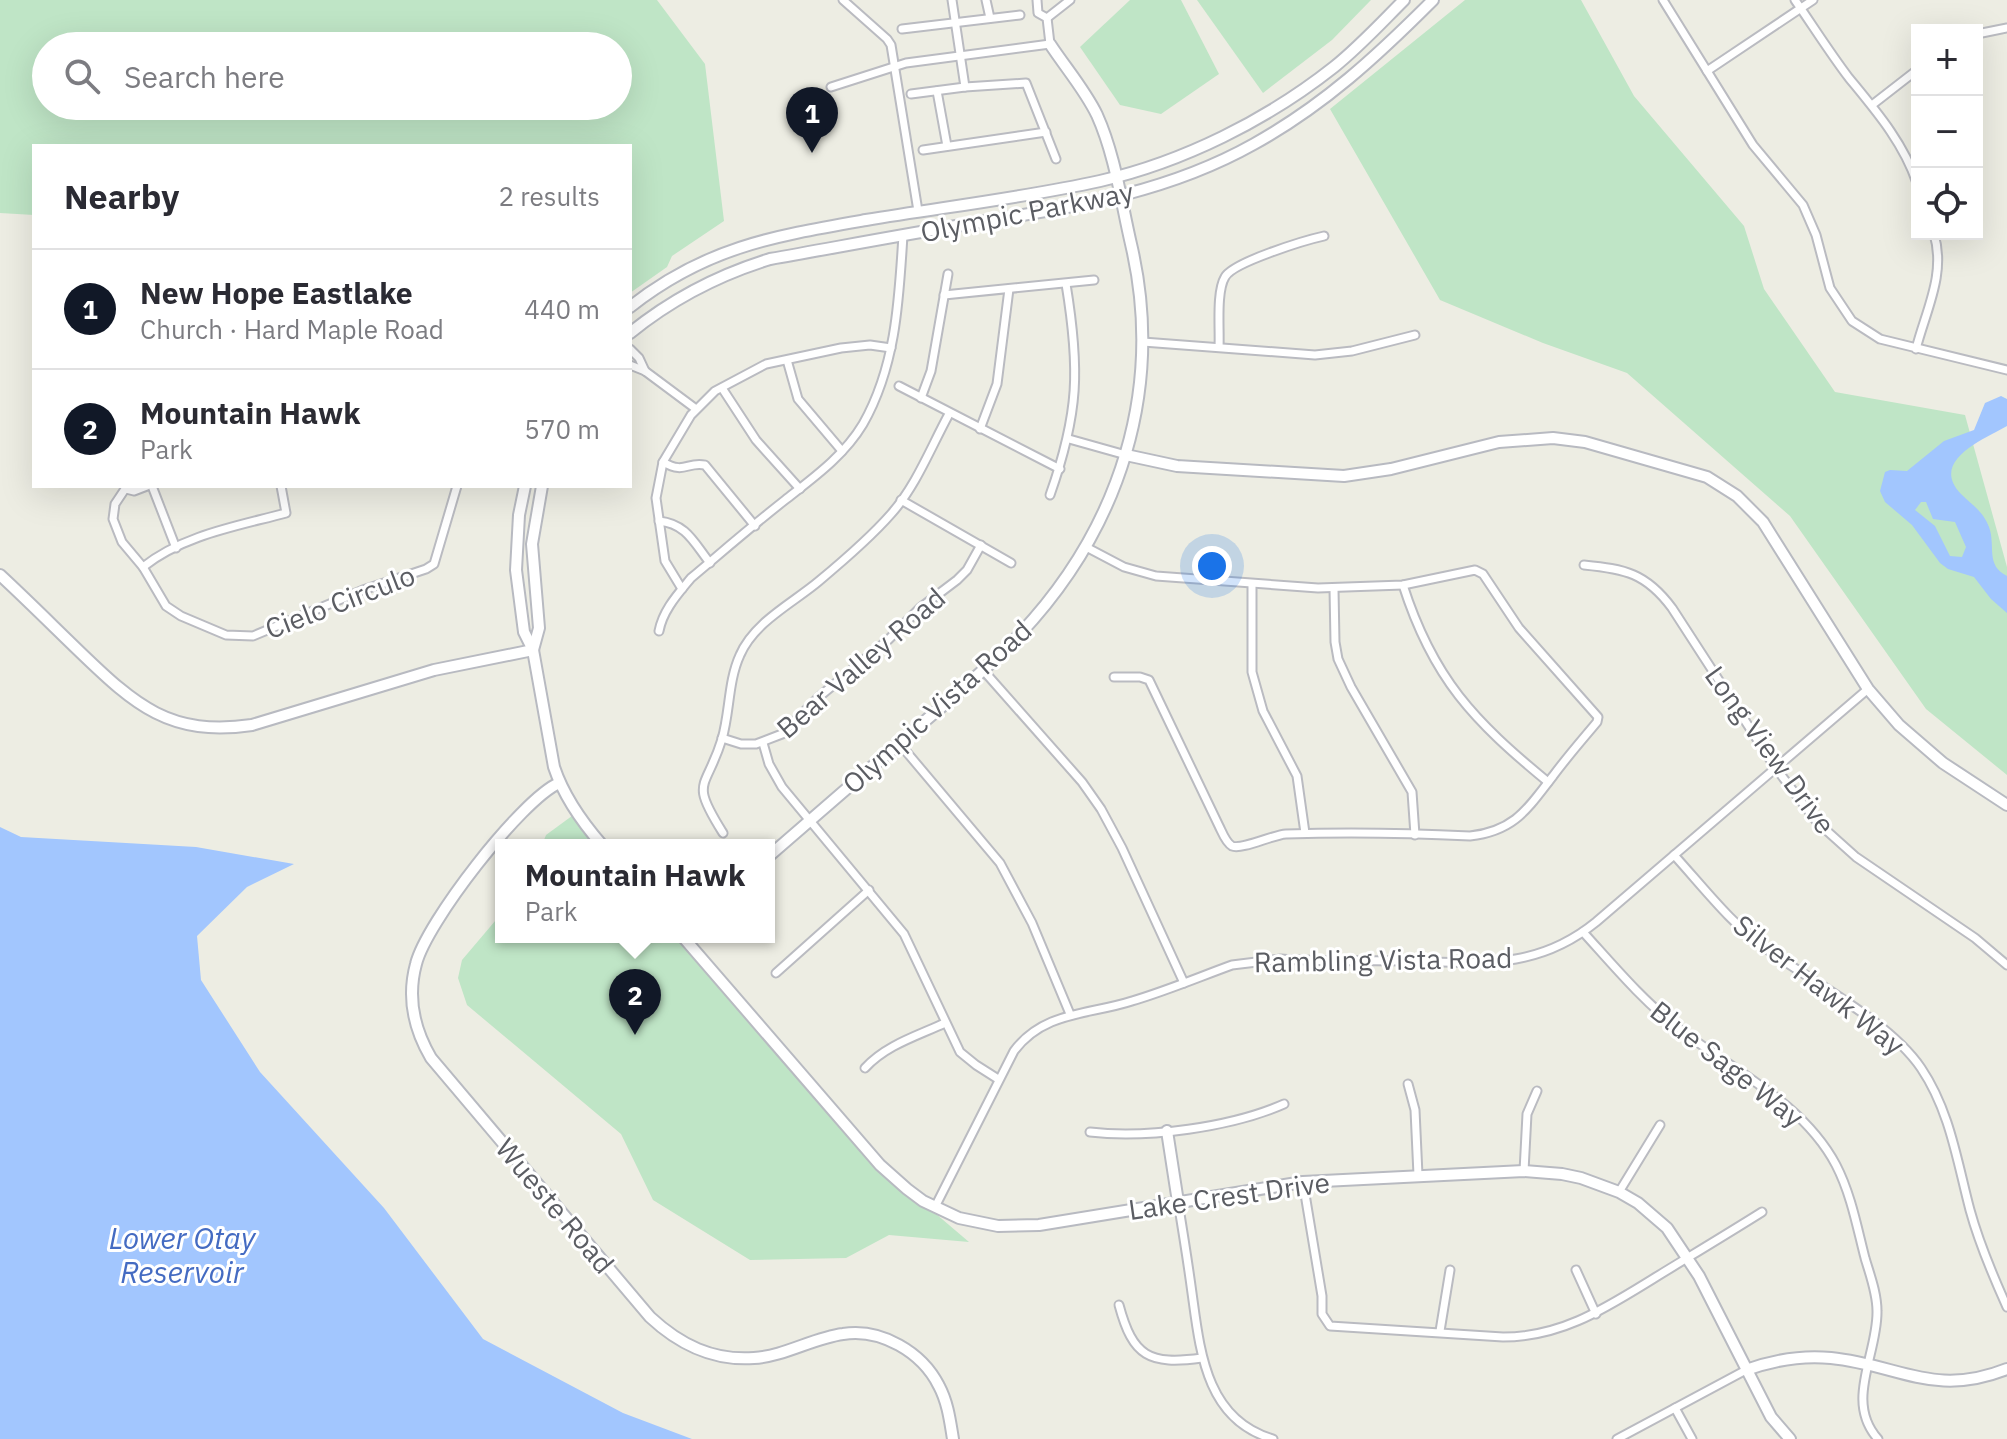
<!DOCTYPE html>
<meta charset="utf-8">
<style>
:root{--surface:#fff;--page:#f7f7f7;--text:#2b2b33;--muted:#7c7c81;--line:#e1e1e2;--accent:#111827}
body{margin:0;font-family:"IBM Plex Sans",sans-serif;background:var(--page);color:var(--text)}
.controls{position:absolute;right:24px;top:24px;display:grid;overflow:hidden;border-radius:0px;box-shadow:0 8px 32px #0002}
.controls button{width:72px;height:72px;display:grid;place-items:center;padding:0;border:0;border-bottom:2px solid var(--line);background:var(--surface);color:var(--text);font:40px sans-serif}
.you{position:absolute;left:1212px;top:566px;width:28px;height:28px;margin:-20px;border:6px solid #fff;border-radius:50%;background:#1a73e8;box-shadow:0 0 0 12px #1a73e833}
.badge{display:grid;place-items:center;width:52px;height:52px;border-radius:50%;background:var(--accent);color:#fff;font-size:26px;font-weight:700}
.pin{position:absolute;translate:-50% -66px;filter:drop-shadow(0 2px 4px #0008)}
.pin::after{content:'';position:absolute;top:42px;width:28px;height:24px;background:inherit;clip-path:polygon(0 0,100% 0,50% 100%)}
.popup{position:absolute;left:495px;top:839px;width:280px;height:104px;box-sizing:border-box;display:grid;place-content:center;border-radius:0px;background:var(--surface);filter:drop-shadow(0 2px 6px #0005);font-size:26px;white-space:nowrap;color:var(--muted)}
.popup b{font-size:30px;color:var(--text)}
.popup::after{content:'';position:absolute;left:50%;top:100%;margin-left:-16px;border:16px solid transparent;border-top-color:var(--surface)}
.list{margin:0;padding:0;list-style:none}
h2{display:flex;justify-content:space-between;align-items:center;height:104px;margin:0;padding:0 32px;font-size:34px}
h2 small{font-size:26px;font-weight:400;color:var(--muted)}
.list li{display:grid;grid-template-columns:52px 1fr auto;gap:24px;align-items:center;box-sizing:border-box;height:120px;padding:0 32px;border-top:2px solid var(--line)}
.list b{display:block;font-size:30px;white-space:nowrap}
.list p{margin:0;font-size:26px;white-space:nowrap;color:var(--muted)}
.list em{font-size:26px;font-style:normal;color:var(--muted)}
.icon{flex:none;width:44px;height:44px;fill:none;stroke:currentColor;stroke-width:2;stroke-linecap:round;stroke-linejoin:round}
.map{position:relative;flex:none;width:2007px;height:1439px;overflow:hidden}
.search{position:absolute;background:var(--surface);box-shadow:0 8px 32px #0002;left:32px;top:32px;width:600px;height:88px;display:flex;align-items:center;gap:20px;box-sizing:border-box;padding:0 28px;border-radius:44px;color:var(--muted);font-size:30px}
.panel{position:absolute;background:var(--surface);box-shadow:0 8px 32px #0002;left:32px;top:144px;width:600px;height:344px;border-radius:0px}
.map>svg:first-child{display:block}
</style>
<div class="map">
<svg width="2007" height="1439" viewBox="0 0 2007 1439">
<rect width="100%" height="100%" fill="#edede3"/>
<!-- green -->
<g fill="#bfe5c6" fill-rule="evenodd">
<path d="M0,0H657L705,64L724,221L672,256L667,267L630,293V146H34V215L0,213ZM46,46H618V106H46Z"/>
<path d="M1130,0H1181L1219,74L1161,114L1120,105L1080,47Z"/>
<path d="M1197,0H1371L1332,40L1263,93Z"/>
<path d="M1465,0H1581L1634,96L1744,226L1764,289L1835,392L1965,415L2007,567V775L1926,709L1790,516L1627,373L1543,343L1440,300L1330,109Z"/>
<path d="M576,813L604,845H542L546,835Z"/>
<path d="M501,914V937H683L895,1179L969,1242L889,1235L846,1258L750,1260L653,1200L621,1134L467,1005L458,978L462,960Z"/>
</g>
<!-- water -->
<g fill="#a2c6fe" fill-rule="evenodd">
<path d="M2001,396L2007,399V426C1987,438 1928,460 1961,494C1972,505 1983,511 1989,527C1996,546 1985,565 2007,576V613L1991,599L1974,577L1948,569L1940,563L1912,525L1885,502L1880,491L1885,472L1890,470L1907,471L1944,441L1974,430L1985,403ZM1921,502H1926L1933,519L1955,522L1966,547L1962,557L1950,556L1935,526L1915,510Z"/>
<path d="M0,827L21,837L196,847L294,864L247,887L197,936L201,980L260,1072L384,1208L483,1339L623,1413L692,1439H0Z"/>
</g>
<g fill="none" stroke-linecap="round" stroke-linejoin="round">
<defs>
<g id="street">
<path d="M843,0L887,39L891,45L918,211"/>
<path d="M952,0L965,87"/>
<path d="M986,0L990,18"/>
<path d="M1663,0L1753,145L1803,205L1816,235L1830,288L1852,321L1880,339L2007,370"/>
<path d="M1795,0C1813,26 1830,53 1849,78C1876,111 1903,142 1917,183"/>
<path d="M1047,18L1070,0"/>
<path d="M902,29L1020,15"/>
<path d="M1977,34L2007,28"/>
<path d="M1707,71L1813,0"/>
<path d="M831,87L906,63L1050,44L1047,18L1038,13L1037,0"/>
<path d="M937,91L947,146"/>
<path d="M911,94L965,87L1026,83L1056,159"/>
<path d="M1872,105L1917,70"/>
<path d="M923,150L1046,132"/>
<path d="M944,295L1094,280"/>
<path d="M1143,342L1315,355L1352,351L1415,335"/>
<path d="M1219,347C1220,329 1216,292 1225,277C1233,262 1306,240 1324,236"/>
<path d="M630,349L639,358L645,371"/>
<path d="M1916,349C1926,310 1946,274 1934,234"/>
<path d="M787,360L798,399L842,451"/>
<path d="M630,365L645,371L696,409"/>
<path d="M899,386L1060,469"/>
<path d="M722,388L756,440L800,489"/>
<path d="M921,398L931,371L948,274"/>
<path d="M980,429L997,384L1009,289"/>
<path d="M1069,439L1126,455"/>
<path d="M663,462C685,475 687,461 705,465L755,526"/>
<path d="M127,486L115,504L113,519L122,542L143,567L166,606L181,616L226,635L253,636L363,590L426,569L434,564L457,486"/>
<path d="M152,486L176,548"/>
<path d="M126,489L134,491L147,486"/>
<path d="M1050,495C1079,413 1080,369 1066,284"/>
<path d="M901,500L1011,563"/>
<path d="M659,521C687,524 694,543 710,563"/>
<path d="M1086,547L1124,567L1156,576L1318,588L1403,585L1475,570L1483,574L1519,628L1598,717L1597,722C1582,740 1567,757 1553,776C1528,808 1515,831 1470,836C1409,833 1347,832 1286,834C1272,835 1242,850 1232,846C1226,843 1222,832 1219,826L1149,680L1140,677H1114"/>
<path d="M1584,565C1625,569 1646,573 1672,608L1775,767L1817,822L1856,857L1975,938L2007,965"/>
<path d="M143,567C183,535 238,526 286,513L281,486"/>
<path d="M1252,584V672L1263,711L1297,776L1305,833"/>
<path d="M1403,585C1433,679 1474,721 1548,782"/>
<path d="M682,589L665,561L656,498L663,462L691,415L715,391L766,364L841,348L870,345L891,348"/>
<path d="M1334,589L1335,642L1338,659L1351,687L1412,792L1415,835"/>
<path d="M659,631C663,610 678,594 691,578C722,552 753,525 785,500C813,478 844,456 863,424C896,366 899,300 903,235"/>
<path d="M983,670L1082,782L1101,809L1122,848L1184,983"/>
<path d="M722,738L741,744H756L782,734L820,696L888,640L920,608L957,580L967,570L981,545"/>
<path d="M763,743L769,764L782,787L904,934L960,1052L976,1065L998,1079"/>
<path d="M899,743L1000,863L1032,923L1070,1014"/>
<path d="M723,833C689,779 706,791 722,739C730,712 728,681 740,655C754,622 793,603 819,581C843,561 870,538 891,514C916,486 931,447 949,414"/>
<path d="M1674,855C1704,888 1731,924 1768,950C1814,983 1890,1022 1921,1068C1950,1111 1957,1161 1970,1210C1979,1243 1993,1276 2007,1307"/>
<path d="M1583,932C1613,965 1642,1000 1677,1027C1731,1070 1802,1101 1836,1165C1851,1194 1857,1227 1865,1258C1870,1275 1877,1293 1877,1311C1878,1354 1844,1401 1878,1439"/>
<path d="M776,973L869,890"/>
<path d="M865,1068C886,1045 917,1036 945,1023"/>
<path d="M1408,1084L1415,1110L1418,1175"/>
<path d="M1090,1132C1146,1139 1232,1127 1284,1104"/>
<path d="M1524,1171L1527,1114L1537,1091"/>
<path d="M1303,1182L1322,1296V1314L1330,1326L1503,1337C1563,1337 1607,1307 1656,1277C1692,1255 1727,1234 1762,1212"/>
<path d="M1619,1192L1660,1125"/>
<path d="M1178,1202C1183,1232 1188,1263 1192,1293C1200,1351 1206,1420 1273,1439"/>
<path d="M935,1207L1014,1051C1044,1011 1089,1015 1132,1001C1166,991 1199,977 1232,965L1281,959C1324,962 1367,960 1410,961C1481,963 1537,970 1596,922L1868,689"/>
<path d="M1576,1270L1596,1314"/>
<path d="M1119,1305C1133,1357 1149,1365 1202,1358"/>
<path d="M1440,1331L1450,1270"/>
<path d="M1675,1408L1692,1439"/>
<path d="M1617,1439L1746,1370"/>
</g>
<g id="secondary">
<path d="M630,307C706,247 774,236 866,220C944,207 1023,198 1100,181C1183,162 1267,120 1334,67C1359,47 1381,23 1404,0"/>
<path d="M630,333C673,298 718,275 770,259C838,247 906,234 974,223C1072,207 1165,194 1254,144C1324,105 1376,57 1433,0"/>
<path d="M1126,455L1177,466L1344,476L1391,469L1499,442L1553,438L1585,442L1707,477L1737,496L1763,522L1868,689L1899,725L1943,763L2007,805"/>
<path d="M525,486L519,515L516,570L524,632L533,650L554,767C564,797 581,821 602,845"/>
<path d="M0,575C27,600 53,626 80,652C135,705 170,737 252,725L434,670L533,650"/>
<path d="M533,650L539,628L532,544L542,486"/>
<path d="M559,783C521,800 426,923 416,964C407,997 414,1029 431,1058L650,1317C680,1345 713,1361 754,1358C785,1356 813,1338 843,1334C881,1328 922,1352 939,1386C948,1403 950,1421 953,1439"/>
<path d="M769,856C817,815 864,774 911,733C948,701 986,670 1019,635C1120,528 1165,389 1131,244C1121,201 1115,155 1097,115C1085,90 1065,67 1050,44"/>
<path d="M683,937L880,1165L907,1189L923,1201L959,1218L998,1226L1039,1225L1303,1182L1524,1171L1562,1174L1581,1178L1619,1192L1638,1203L1667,1228L1699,1276L1771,1417L1790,1439"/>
<path d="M1167,1131L1178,1202"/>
<path d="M1746,1370C1774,1360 1802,1355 1831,1358C1900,1365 1934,1398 2007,1369"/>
</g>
</defs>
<!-- street casing -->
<use href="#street" stroke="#babbc1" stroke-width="11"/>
<!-- secondary casing -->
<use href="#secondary" stroke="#b8bac1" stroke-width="14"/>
<!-- street -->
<use href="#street" stroke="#fff" stroke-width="7"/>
<!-- secondary -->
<use href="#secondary" stroke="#fff" stroke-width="10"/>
</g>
<g text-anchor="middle" stroke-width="6" stroke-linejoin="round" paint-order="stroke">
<!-- street labels -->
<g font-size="28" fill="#5b5d63" stroke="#fff">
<text transform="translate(1027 212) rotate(-11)" y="10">Olympic Parkway</text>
<text transform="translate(340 602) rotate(-21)" y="10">Cielo Circulo</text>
<text transform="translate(861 663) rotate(-41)" y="10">Bear Valley Road</text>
<text transform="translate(937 707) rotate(-42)" y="10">Olympic Vista Road</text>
<text transform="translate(1770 750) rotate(54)" y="10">Long View Drive</text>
<text transform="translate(1383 960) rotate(-1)" y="10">Rambling Vista Road</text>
<text transform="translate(1819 985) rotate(38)" y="10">Silver Hawk Way</text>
<text transform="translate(1727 1064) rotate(38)" y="10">Blue Sage Way</text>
<text transform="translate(1229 1196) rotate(-8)" y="10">Lake Crest Drive</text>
<text transform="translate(555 1206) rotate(50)" y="10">Wueste Road</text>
</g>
<!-- water labels -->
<g font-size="30" font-style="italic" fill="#446bc2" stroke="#fff">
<text x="182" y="1249">Lower Otay<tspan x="182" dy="34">Reservoir</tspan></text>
</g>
</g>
</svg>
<div class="controls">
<button>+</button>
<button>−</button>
<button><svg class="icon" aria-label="locate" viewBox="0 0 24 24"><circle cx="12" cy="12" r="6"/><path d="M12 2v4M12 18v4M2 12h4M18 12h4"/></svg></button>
</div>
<div class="you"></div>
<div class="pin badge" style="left:812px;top:153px">1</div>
<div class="pin badge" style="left:635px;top:1035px">2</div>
<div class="popup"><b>Mountain Hawk</b>Park</div>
<div class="search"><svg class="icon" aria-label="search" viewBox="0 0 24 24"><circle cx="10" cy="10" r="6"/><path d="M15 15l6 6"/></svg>Search here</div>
<section class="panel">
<h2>Nearby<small>2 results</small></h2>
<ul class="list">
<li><span class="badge">1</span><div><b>New Hope Eastlake</b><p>Church · Hard Maple Road</p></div><em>440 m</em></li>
<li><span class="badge">2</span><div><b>Mountain Hawk</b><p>Park</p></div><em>570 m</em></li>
</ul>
</section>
</div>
